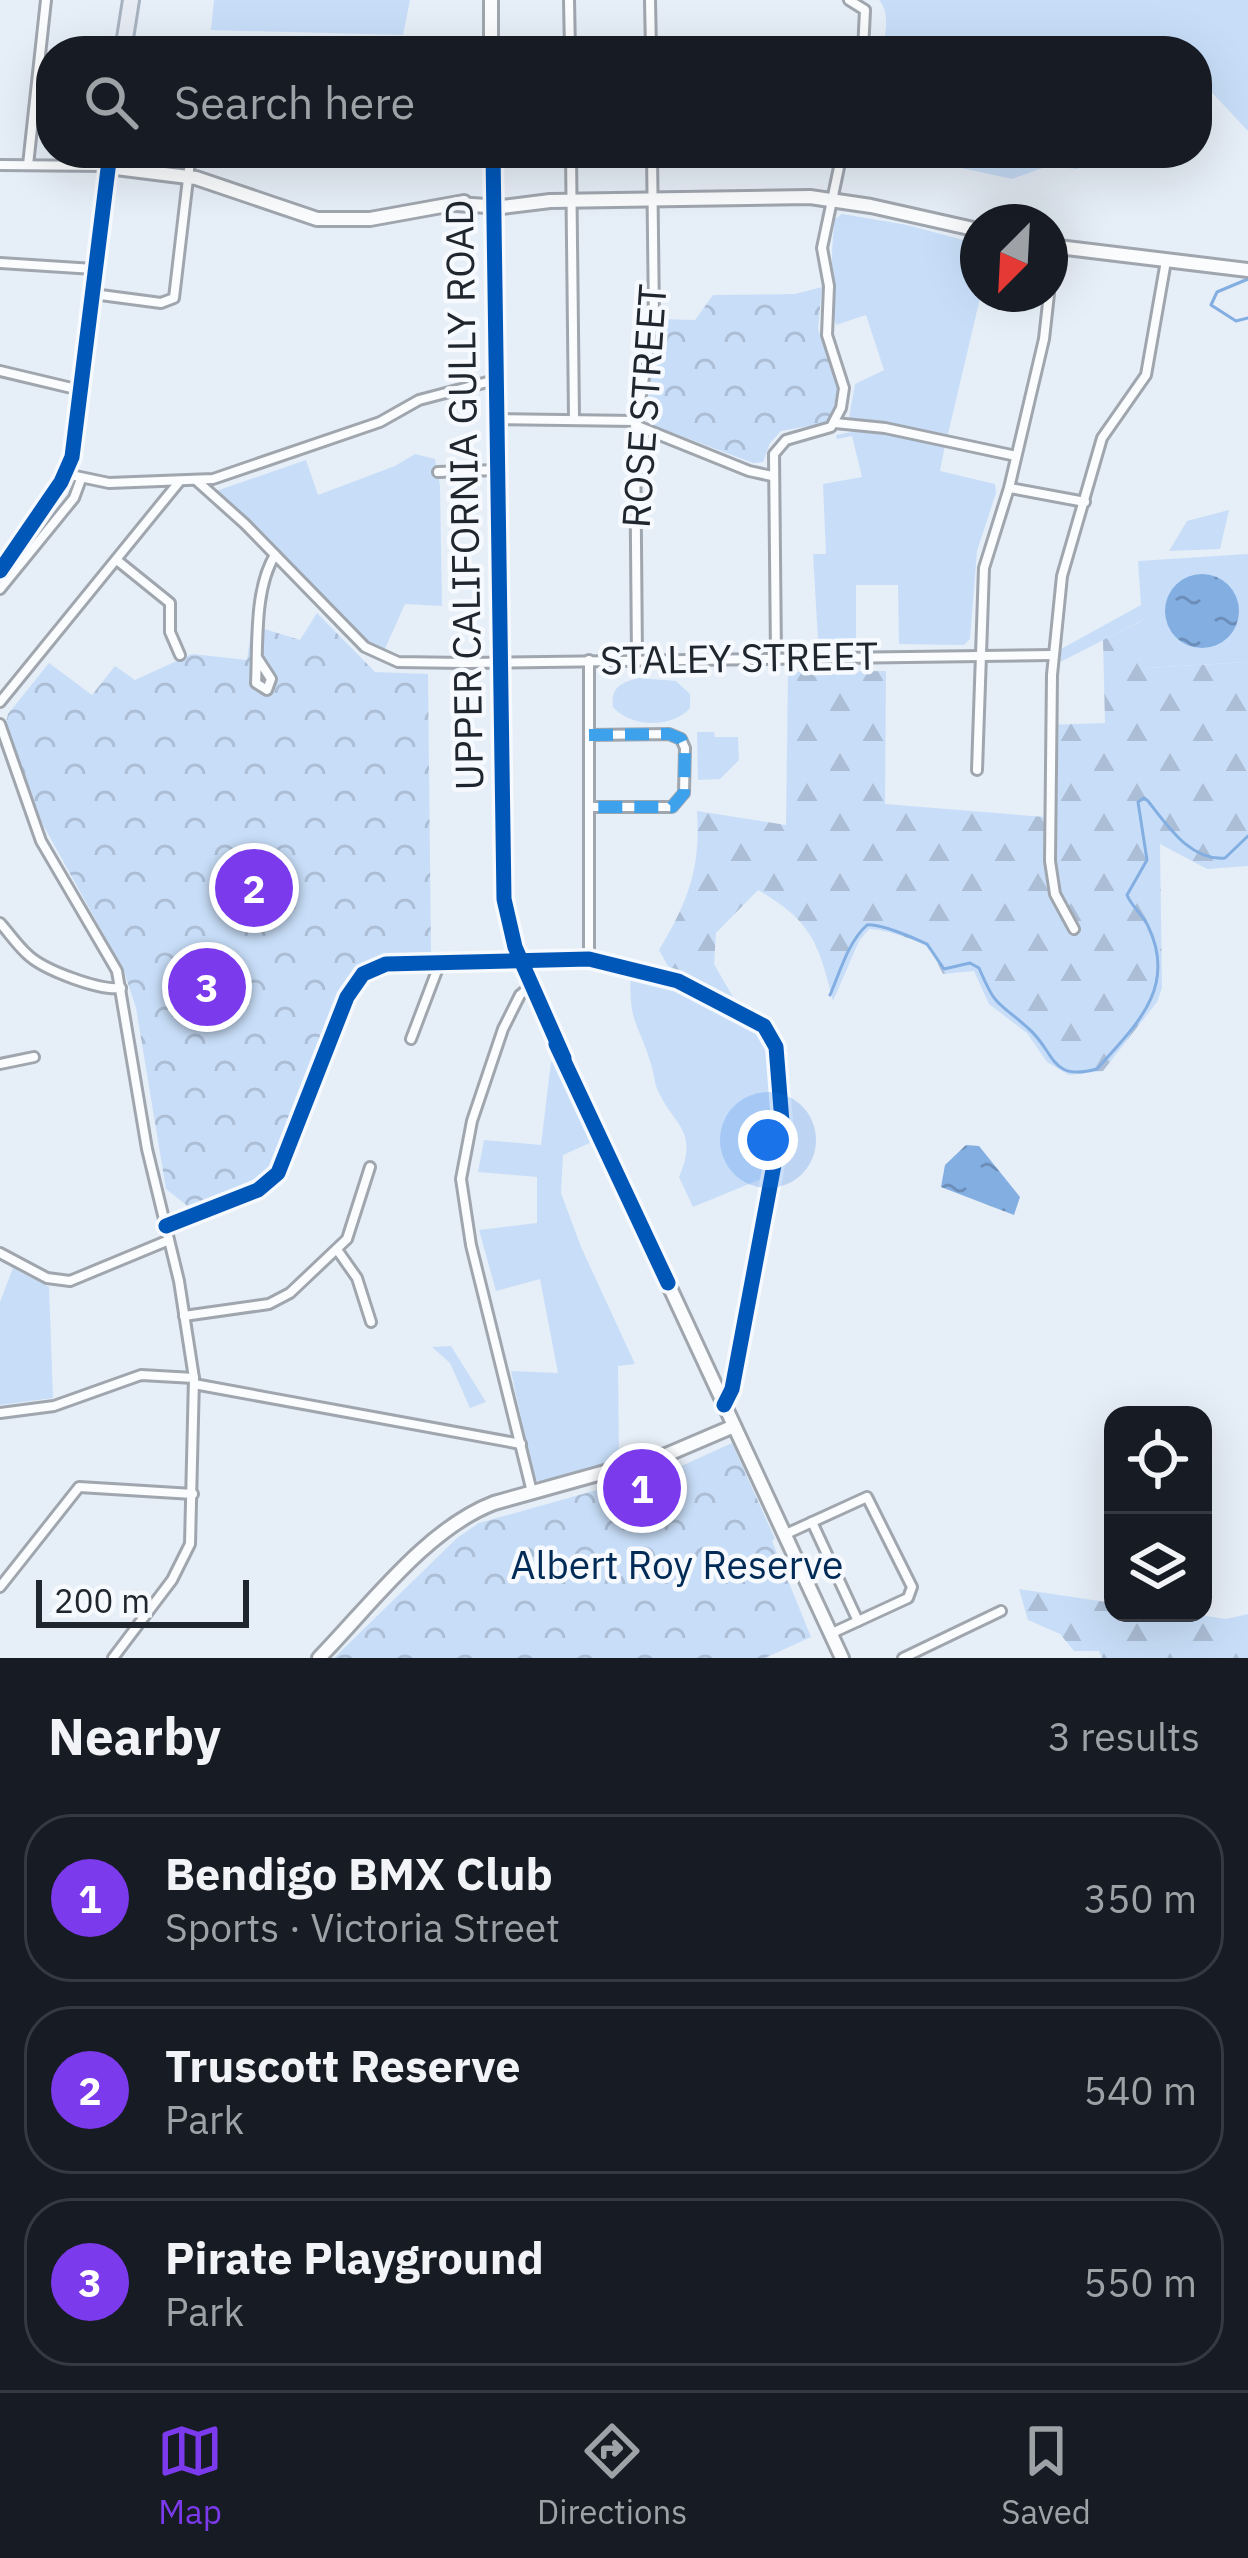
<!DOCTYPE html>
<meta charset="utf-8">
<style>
:root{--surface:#171b24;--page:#20242c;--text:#f1f3f6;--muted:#9ea1a6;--line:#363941;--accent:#7c3aed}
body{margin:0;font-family:"IBM Plex Sans",sans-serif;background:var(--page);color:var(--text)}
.controls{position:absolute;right:36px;bottom:36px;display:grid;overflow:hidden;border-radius:24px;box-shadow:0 12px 48px #0002}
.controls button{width:108px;height:108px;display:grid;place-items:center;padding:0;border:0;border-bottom:3px solid var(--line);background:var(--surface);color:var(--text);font:60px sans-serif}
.compass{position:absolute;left:960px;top:204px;width:108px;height:108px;border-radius:50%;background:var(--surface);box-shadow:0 12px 48px #0002;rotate:204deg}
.scale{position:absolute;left:36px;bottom:30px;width:213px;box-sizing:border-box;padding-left:12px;border:6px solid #20262e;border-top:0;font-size:33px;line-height:42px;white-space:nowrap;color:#20262e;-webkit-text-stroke:9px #f6f9fe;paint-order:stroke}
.you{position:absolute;left:768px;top:1140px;width:42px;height:42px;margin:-30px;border:9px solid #fff;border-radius:50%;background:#1a73e8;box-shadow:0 0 0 18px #1a73e833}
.badge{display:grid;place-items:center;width:78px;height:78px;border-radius:50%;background:var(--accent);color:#fff;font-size:39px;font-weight:700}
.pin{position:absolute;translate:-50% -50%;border:6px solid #fff;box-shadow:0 3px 12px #0006}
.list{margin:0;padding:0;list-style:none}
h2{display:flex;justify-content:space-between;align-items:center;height:156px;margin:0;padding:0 48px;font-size:51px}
h2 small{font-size:39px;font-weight:400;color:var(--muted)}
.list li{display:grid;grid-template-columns:78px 1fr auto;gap:36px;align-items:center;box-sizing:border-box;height:168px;margin:0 24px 24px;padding:0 24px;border:3px solid var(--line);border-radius:48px}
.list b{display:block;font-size:45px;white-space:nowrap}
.list p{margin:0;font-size:39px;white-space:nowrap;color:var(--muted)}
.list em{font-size:39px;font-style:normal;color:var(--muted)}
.icon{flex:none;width:66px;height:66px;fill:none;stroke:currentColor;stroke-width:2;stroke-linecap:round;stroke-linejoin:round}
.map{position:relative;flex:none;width:1248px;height:1658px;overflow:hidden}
.search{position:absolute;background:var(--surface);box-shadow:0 12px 48px #0002;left:36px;right:36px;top:36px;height:132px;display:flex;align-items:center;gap:30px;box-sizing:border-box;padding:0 42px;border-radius:48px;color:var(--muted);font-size:45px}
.sheet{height:732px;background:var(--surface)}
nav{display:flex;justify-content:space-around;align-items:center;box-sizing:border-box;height:168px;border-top:3px solid var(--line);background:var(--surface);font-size:33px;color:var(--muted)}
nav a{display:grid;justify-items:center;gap:6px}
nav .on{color:var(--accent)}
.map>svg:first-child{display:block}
</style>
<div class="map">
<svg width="1248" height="1658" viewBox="0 0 1248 1658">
<defs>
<pattern id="forest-firs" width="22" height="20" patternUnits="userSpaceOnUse" patternTransform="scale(3)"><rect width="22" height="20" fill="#c8def8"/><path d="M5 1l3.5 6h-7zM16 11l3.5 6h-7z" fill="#acbed5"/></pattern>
<pattern id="park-crowns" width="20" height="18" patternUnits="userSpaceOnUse" patternTransform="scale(3)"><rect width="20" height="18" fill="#c8def8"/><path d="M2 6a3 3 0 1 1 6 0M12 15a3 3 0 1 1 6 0" fill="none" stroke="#acbed5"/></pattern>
<pattern id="water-ripples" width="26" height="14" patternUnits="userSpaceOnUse" patternTransform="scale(3)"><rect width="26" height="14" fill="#83aee2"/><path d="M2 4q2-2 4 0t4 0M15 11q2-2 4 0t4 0" fill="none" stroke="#6b8db8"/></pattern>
</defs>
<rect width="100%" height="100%" fill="#e6eef7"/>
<!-- grass -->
<g fill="#c8def8">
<path d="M214,0H410L403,35L211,30Z"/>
<path d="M879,0H1248V131L1203,83L1197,84V51H882C885,34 891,14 879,0Z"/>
<path d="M959,153H1081L1078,169L1048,166L1012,179L957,167Z"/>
<path d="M842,214L907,225L978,244V294H981L948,434L849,418L855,384L884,370L866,315L836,325C830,302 831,243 835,219Z"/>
<path d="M856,431H881L945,445L940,471L995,484L996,493L977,551L970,639L964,645L899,644L898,585H856V639L818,640L813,554H826L823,484L862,477L852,436L837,439L836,435Z"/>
<path d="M415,454L435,459L440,485L442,606L405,604L383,653L367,642L216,491L306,460L318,495L395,466Z"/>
<path d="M1229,510L1220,549L1169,551L1187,521Z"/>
<path d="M1248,554V662L1145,668L1141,621L1060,662L1061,649L1141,605L1138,561Z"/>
<path d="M639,678L676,681L690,694V708C673,728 631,728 613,707C610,687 622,682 639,678Z"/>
<path d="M697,732H714L715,737H738L739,760L720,779L698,780Z"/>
<path d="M631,972L682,987L760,1028L770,1042L778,1129L766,1177L693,1207L679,1177C699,1131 675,1127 658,1091C654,1082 654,1073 651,1064C638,1021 628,1023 631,972Z"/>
<path d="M551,1062H558L594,1141L563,1155L561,1193L581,1247L635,1364L618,1366L619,1460L540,1482L534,1478L511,1371L558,1373L540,1279L496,1291L479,1230L537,1223V1177L478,1172L484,1140L541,1145Z"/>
<path d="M13,1268L49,1287L53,1398L0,1405V1302Z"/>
<path d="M451,1346L486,1402L470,1408L450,1363L432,1347Z"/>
</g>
<!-- forest -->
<g fill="url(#forest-firs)">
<path d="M1142,621L1146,668L1248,662V866L1207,869L1160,844L1162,988L1157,1002L1103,1071L1069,1075L1047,1062L1027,1033L989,1004L974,971L943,974C938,965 934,954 927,947C919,940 880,928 869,929L859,941L833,1001C819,943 811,921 758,890L716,933L714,964L733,997L668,966L659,950C688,902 701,868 697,811L786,825L788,672L886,671L885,804L1045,817V725L1105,723L1103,640Z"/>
<path d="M1019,1589L1113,1603V1613H1186L1226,1619L1248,1614V1658H1102L1099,1651H1074L1060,1634L1028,1620Z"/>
</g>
<!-- park -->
<g fill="url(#park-crowns)">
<path d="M822,287L818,329L838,387L832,416L826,423L781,431L770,443L763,462L753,463L652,425L646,411L659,319L695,320L713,295L795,294Z"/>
<path d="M317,613L375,672L428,674L431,952C414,954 391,952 375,958C328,977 295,1125 271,1172L189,1207L166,1189L136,1008L124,971L42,823L6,723L8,714L49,663L92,695L115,666L135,680L192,654L247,660L252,625L300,640Z"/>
<path d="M732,1443L775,1539L772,1541L811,1637L765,1658H334L457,1538L479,1523L679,1467Z"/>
</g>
<!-- water -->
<g fill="url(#water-ripples)">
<circle cx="1202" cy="611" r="37"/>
<path d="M966,1145L979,1146L1020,1197L1014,1215L941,1187L945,1165Z"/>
</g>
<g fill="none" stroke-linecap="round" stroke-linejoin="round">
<!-- stream -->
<g stroke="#83aee2" stroke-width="3">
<path d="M1248,279L1217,292L1211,305L1236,321L1248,318"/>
<path d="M830,995C840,972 848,942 867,925C879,923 914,938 927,944L944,969L970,963L979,968C997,1010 997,1000 1028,1028C1056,1052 1049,1082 1097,1069C1135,1026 1178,988 1148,926C1143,915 1132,907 1127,895L1147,860L1138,802L1144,798L1148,801C1167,825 1190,861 1225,858L1248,836"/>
</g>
<defs>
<g id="street">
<path d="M569,0L570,51"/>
<path d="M650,0L651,51"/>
<path d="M849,0L865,10L863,51"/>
<path d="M571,153L574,418"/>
<path d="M0,165L106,166"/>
<path d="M28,165L46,0"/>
<path d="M0,263L94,269"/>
<path d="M1050,283L1053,246"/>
<path d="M93,294L161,303L174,298L191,153"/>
<path d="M0,371L80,390"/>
<path d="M496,419L636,421"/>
<path d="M835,423L885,428L1016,456"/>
<path d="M635,425L749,471L772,476"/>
<path d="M438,472L497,470"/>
<path d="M66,474L109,483L213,479L380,422L419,400L495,380"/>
<path d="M197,481L245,524L365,647L398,662L465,663L1053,655"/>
<path d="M1010,488L1085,502"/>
<path d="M118,561L170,603V632L180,655"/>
<path d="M0,589L74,498L81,479"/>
<path d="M776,657L774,454L786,440L831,427L841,408L844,388L827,335L829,286L822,248L842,153"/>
<path d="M258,659L271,679L267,690L256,683C258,644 254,589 275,555"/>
<path d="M637,659L635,430L654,318L652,153"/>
<path d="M589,660V959"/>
<path d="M0,702L179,482"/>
<path d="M0,724L41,841L117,971L147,1149L179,1281L194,1378L190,1544L172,1580L113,1658"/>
<path d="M589,735L669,734L681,739L685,748L684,793L672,807H590"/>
<path d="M977,770L984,568L1009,488L1044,339L1049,294"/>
<path d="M0,923C9,933 17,945 27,954C43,970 100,991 121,988"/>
<path d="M1074,929L1055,894L1050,861L1052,675L1062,576L1102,438L1146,375L1166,261"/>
<path d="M531,986L520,995L503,1029L472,1121L461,1179L471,1245L532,1492"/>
<path d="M411,1039L441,960"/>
<path d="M0,1064L34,1057"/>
<path d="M166,1226L258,1190L278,1173L347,997L363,974L386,964L589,959L678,981L764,1026L776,1047L782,1122L732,1389L724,1405"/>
<path d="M338,1251L357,1278L371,1322"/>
<path d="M0,1253L47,1278L70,1281L169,1240"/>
<path d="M184,1316L269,1304L290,1293L347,1239L370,1167"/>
<path d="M194,1384L521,1444"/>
<path d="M0,1413L54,1406L141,1375L194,1378"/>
<path d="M812,1522L858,1621"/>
<path d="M786,1534L867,1497L912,1587L908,1598L830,1634"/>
<path d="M0,1587L79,1487L193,1494"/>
<path d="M903,1658L1001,1611"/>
</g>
<g id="secondary">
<path d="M491,0V51"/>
<path d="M493,153L504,899L515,947L564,1058"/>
<path d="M108,167L196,178L317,219H370L464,202"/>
<path d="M457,204L502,207L550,201L810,197L871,206L978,230"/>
<path d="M1050,246L1248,270"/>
<path d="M560,1051L842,1658"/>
<path d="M319,1658C369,1607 426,1529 494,1503L666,1455L734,1426"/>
</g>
<g id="primary">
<path d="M123,51L131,0"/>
<path d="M0,571L61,482L72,457L110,153"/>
</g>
</defs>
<!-- street casing -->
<use href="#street" stroke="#a0a6ae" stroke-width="14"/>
<!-- secondary casing -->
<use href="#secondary" stroke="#a0a6ae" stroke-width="18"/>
<!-- primary casing -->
<use href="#primary" stroke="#a7b2c0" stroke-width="20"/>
<!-- street -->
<use href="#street" stroke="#fbfcfe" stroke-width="8"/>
<!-- secondary -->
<use href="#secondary" stroke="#fbfcfe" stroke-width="12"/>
<!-- primary -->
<use href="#primary" stroke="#e7ecf4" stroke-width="14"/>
<!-- quiet -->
<path stroke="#3da2eb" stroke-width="12" stroke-dasharray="24 12" stroke-linecap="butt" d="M589,735L669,734L681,739L685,748L684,793L672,807H590"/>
<defs>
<g id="cycleway">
<path d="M493,153L504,899L515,947L564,1058"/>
<path d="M0,571L61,482L72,457L110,153"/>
<path d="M556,1044L668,1283"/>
<path d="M166,1226L258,1190L278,1173L347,997L363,974L386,964L589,959L678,981L764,1026L776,1047L782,1122L732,1389L724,1405"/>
</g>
</defs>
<!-- cycleway casing -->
<use href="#cycleway" stroke="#f6f9fe" stroke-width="22"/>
<!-- cycleway -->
<use href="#cycleway" stroke="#0057b8" stroke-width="15"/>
</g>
<g text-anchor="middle" stroke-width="9" stroke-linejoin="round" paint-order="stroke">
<!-- street labels -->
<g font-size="39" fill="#20262e" stroke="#f6f9fe">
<text transform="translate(644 406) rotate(-86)" y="14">ROSE STREET</text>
<text transform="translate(464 495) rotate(-91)" y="14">UPPER CALIFORNIA GULLY ROAD</text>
<text transform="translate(739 658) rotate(-1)" y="14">STALEY STREET</text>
</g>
<!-- park labels -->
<g font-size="39" fill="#012b57" stroke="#f6f9fe">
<text x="677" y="1579">Albert Roy Reserve</text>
</g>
</g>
</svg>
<div class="controls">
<button><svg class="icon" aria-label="locate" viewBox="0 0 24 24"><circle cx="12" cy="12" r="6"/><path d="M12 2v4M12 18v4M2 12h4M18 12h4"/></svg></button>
<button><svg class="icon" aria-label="layers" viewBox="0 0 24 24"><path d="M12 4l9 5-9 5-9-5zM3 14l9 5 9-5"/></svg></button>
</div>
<svg class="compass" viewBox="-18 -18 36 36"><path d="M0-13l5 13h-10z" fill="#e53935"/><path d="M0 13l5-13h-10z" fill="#9ea1a6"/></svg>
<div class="scale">200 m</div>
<div class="you"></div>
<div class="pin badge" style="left:642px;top:1488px">1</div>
<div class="pin badge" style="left:254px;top:888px">2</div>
<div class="pin badge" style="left:207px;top:987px">3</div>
<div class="search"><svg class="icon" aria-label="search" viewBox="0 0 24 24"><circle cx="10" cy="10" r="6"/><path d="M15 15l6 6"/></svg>Search here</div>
</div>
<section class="sheet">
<h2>Nearby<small>3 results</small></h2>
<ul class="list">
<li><span class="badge">1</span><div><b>Bendigo BMX Club</b><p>Sports · Victoria Street</p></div><em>350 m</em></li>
<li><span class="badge">2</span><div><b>Truscott Reserve</b><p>Park</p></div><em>540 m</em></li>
<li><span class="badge">3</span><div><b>Pirate Playground</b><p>Park</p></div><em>550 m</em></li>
</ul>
</section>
<nav>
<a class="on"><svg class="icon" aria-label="map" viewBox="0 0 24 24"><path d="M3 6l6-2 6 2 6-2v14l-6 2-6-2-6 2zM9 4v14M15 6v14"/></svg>Map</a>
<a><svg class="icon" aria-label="directions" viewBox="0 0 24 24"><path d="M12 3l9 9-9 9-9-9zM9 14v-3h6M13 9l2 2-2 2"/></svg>Directions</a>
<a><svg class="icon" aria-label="saved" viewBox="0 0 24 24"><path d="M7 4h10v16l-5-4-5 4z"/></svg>Saved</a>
</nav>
